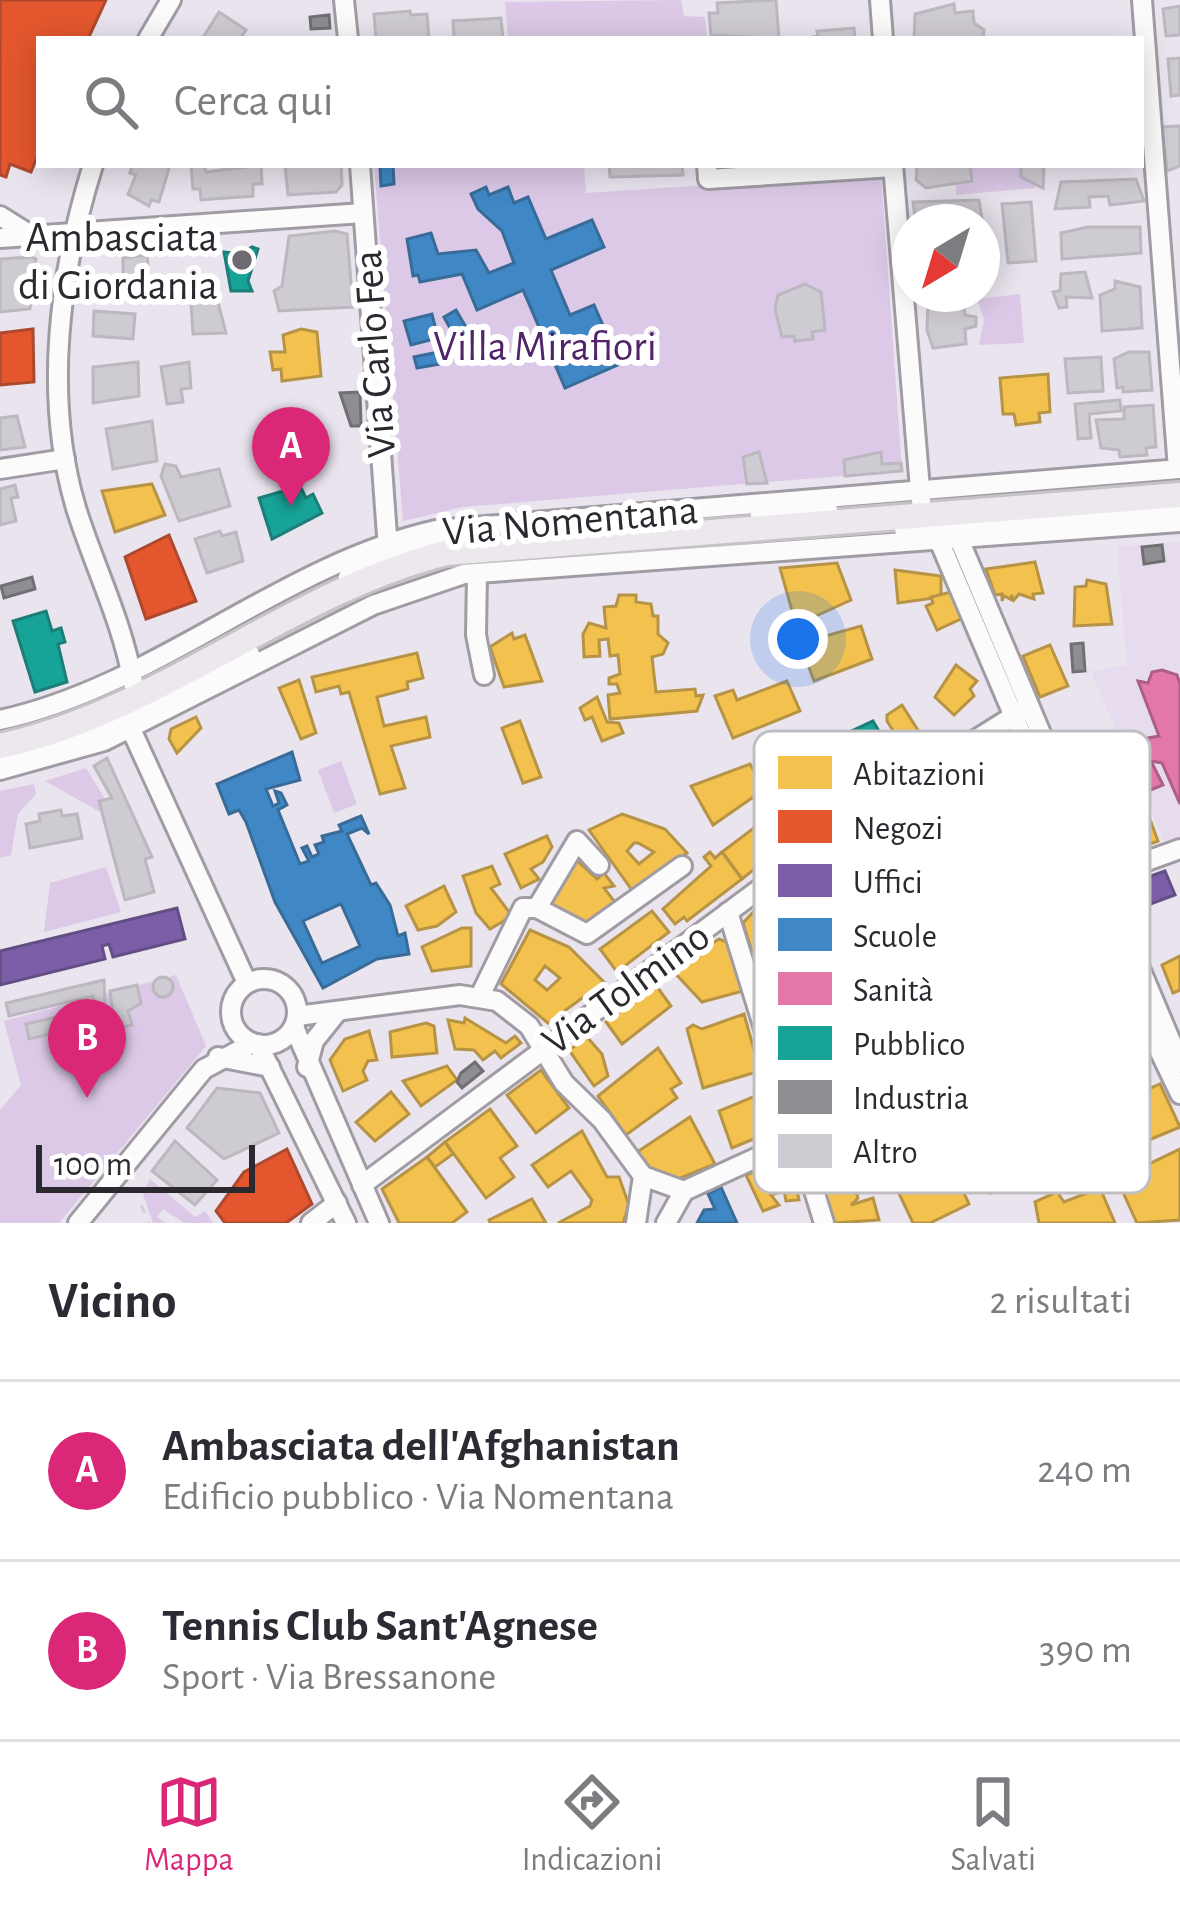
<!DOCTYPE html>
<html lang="it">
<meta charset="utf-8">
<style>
:root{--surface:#fff;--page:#f7f7f7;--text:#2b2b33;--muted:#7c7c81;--line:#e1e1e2;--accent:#db2777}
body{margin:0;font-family:"Alegreya Sans",sans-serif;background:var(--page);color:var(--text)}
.compass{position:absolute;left:892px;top:204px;width:108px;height:108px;border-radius:50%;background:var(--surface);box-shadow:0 6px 30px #0003;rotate:218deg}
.scale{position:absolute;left:36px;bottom:30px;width:219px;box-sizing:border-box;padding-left:12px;border:6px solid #2c282f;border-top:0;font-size:33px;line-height:42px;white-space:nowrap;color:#2c282f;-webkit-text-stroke:9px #fff;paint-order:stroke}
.you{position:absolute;left:798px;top:639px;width:42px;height:42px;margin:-30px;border:9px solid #fff;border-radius:50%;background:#1a73e8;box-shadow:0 0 0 18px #1a73e833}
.badge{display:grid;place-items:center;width:78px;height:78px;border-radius:50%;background:var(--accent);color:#fff;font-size:39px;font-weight:700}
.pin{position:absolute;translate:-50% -99px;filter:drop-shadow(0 3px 6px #0008)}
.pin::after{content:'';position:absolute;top:63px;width:42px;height:36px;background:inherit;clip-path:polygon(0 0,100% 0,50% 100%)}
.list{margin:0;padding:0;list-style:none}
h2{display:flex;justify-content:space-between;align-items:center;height:156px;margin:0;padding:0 48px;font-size:51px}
h2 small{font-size:39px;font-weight:400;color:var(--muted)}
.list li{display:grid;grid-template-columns:78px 1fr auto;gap:36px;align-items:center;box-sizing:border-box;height:180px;padding:0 48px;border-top:3px solid var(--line)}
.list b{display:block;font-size:45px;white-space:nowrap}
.list p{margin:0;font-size:39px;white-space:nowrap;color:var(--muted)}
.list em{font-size:39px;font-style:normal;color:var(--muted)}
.icon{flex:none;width:66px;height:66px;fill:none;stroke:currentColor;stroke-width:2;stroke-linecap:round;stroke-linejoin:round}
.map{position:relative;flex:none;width:1180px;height:1223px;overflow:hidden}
.search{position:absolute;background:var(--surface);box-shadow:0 6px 30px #0003;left:36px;right:36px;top:36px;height:132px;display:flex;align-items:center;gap:30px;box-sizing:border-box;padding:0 42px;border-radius:0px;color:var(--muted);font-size:45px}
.sheet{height:516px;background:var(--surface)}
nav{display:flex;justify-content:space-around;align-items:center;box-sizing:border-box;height:168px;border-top:3px solid var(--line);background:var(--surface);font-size:33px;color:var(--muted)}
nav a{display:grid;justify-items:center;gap:6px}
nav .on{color:var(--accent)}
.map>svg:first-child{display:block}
</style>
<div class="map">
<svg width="1180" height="1223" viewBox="0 0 1180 1223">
<rect width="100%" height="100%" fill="#eae4ee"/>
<!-- built -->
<path fill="#e7dcee" d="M1180,542V842L1167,848L1091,671L1127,665L1117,546Z"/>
<!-- green -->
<g fill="#dbc9e7">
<path d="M681,0L684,16L705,17L707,39H508L505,2Z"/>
<path d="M374,165H584L586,193L881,174L902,471L463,507L403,521Z"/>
<path d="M965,165H1021V176L1035,180V188L956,195V184L972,180Z"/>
<path d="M1020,294L1024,343L979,345L984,319L977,299Z"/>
<path d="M341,761L357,804L334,813L318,770Z"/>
<path d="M86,768L105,799L100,801L102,813L45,781Z"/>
<path d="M34,784L36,794L18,814L11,855L0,858V791Z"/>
<path d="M106,867L121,912L44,932L50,883Z"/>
<path d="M176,975L206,1046L59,1223H0V1110L21,1085L4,1021Z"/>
<path d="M150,1179L195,1217L205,1211L213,1223H184L163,1209L157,1217L166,1223H153L143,1194Z"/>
</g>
<!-- homes -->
<g fill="#f2c14e" stroke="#b79345" stroke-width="3" fill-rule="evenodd">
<path d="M301,329L317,332L321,376L282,381L281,369L273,370L270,352H285L283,335Z"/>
<path d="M1048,374L1050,412L1039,413L1040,422L1016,425L1014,414H1003L1000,378Z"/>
<path d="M152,484L165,515L115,532L102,491Z"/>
<path d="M1035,562L1043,593L1033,594L1034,599L1019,594L1014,600L1011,595L1012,600L1004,596L1002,601V594L995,595L986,569Z"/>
<path d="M837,563L851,600L796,625L780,568Z"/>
<path d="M895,570L941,576V597L898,603Z"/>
<path d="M1087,580L1106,584L1112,624L1074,626L1075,587L1086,586Z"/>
<path d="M951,592L963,618L937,630L926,606L933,603L931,597Z"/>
<path d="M619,595H636V602L651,604L653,616H658V634L668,643L663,654L652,657L656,692L695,689L696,696L703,695L697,711L610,719L608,695L620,693L617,684H609V678L620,674L618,655L610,656L608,639L599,640L600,656L584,657L583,634L589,623L606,628L604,607L616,606Z"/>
<path d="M861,626L872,659L814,681L800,643Z"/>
<path d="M512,633L514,639L525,635L542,681L504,687L490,647Z"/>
<path d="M1050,645L1068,686L1040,697L1023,656Z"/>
<path d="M417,653L423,678L407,682L408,689L377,697L384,726L426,717L430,737L391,746L405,788L380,794L349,692L341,694L339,686L316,692L312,677Z"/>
<path d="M956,665L977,681L970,689L974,696L954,715L935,697Z"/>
<path d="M299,680L316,733L301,739L279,688Z"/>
<path d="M787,681L800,711L733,738L715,696L733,690L737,700Z"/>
<path d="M597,697L607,722L619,723L623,733L602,741L592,717L585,720L580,708Z"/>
<path d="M902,705L928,746L910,757L887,721V715Z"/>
<path d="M196,717L201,728L177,753L169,739L171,729Z"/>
<path d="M520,721L541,777L523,783L502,728Z"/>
<path d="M750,764L765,789L713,825L691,786Z"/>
<path d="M622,814L665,829L687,853L634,893L589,830ZM634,843H638L654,852L639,864L627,851Z"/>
<path d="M1123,817L1126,825L1149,817L1158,841L1107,860L1105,854L1111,851L1101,825Z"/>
<path d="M767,818L779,830L785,825L795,836L742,879L722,852Z"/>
<path d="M547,836L552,847L543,862L531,869L539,879L521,888L505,854Z"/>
<path d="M710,852L715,858L722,852L742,879L687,921L684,917L675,924L663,909L711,866L704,857Z"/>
<path d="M572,856L597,879L604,873L614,886L604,888L617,905L582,930L544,906Z"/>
<path d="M492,866L500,884L491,888L512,916L490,929L476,913L463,876Z"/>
<path d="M444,886L456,912L437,926L418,930L406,906Z"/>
<path d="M756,909L780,953L755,962L743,923Z"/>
<path d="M652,911L669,932L617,972L600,949Z"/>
<path d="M462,928H471V966L432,971L422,947Z"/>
<path d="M530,930L569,947L604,982L548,1023L501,984ZM545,966L560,978L547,990L535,980Z"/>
<path d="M719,939L729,943L743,991L702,1002L672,970Z"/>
<path d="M1180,956V990L1173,993L1162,965Z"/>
<path d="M655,984L671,1006L622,1044L606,1022Z"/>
<path d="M744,1014L760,1071L703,1088L687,1029L693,1025L702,1029Z"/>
<path d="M465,1018L506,1043L515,1036L521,1043L501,1058L495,1051L483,1060L474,1050L455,1049L448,1020L464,1023Z"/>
<path d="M426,1023L434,1026L437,1053L392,1057L390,1032Z"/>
<path d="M369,1031L377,1060L368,1061L363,1071L367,1080L343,1091L330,1060L345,1039Z"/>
<path d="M587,1037L602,1054L608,1076L594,1086L569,1050Z"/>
<path d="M658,1048L681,1083L671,1089L677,1098L626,1135L598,1096Z"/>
<path d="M447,1066L457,1080L421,1106L403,1081Z"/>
<path d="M541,1070L569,1108L536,1133L507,1095Z"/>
<path d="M1160,1084L1180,1127L1137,1145L1117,1103Z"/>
<path d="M391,1092L409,1114L375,1141L356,1122Z"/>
<path d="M765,1092L775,1118L755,1126L756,1138L732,1148L719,1111Z"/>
<path d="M490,1109L517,1146L500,1158L514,1177L486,1198L445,1142Z"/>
<path d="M690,1117L715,1164L678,1179L655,1174L637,1152Z"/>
<path d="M1017,1118L1042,1170L991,1193L968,1140Z"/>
<path d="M582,1131L607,1177H619L629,1205L623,1223H558L590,1206L592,1200L571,1171L548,1187L532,1165Z"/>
<path d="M445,1142L453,1154L435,1167L427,1157Z"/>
<path d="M1180,1149V1220L1137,1223L1121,1188L1126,1186L1122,1177Z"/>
<path d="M790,1156L799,1200L786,1201L784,1191L771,1195L779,1205L763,1211L746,1175Z"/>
<path d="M947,1156L969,1204L930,1223H913L893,1181Z"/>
<path d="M427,1157L467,1212L452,1223H399L382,1189Z"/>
<path d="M854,1184L858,1198L851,1205L873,1198L879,1220L835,1223L825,1193Z"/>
<path d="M1100,1188L1115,1223H1039L1035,1202L1057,1192L1064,1202Z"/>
<path d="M532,1199L546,1223H490L489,1220Z"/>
</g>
<!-- shops -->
<g fill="#e4572e" stroke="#ad492e" stroke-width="3">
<path d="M0,0H106L88,39H39V152L31,172L10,164L6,177L0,175Z"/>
<path d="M33,329L34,382L0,385V333Z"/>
<path d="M169,535L196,601L146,619L125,557Z"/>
<path d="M287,1149L312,1204L286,1223H225L216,1211L244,1172Z"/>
</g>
<!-- offices -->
<g fill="#7b5ea7" stroke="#634e83" stroke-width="3">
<path d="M1165,871L1175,895L1137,909L1129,884Z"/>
<path d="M177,908L185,939L113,957L109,944L102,946L105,959L0,985V951Z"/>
</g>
<!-- schools -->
<g fill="#3f88c5" stroke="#396b98" stroke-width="3" fill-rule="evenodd">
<path d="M380,165H393L394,184L381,186Z"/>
<path d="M486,187L489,195L508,187L514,203L528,197L546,239L592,220L604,247L551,270L570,315L594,305L620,364L565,388L523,290L477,310L462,274L420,282L418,275L413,276L407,239L431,233L438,254L476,250L489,273L514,263L502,231L478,209L471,194Z"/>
<path d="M456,310L470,334L457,341L444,317Z"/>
<path d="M432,314L438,338L411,345L404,321Z"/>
<path d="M438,352L440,364L417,368L414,357Z"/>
<path d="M292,752L300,780L266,789L273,806L279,803L275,791L281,793L287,805L278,810L300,864L309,861L302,848L307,846L312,857L319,854L315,845L324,842L322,836L342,831L339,825L361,816L369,834L362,828L347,834L371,885L376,883L390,905L398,936L405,933L409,954L377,959L323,988L275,902L246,822L239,810L229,814L217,784ZM341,904L360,946L322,963L303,921Z"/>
<path d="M721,1187L737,1223H697L704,1210L715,1209L708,1194Z"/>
</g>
<!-- health -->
<path fill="#e377a8" stroke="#ac5f84" stroke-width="3" d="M1162,670L1177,675L1180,684V804L1162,763L1151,761L1163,785L1148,791L1131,741L1159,736L1138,681L1148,683L1152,672Z"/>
<!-- public -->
<g fill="#17a398" stroke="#1d7e78" stroke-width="3">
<path d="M252,247L258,249L248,281L252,291H231L224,252L241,254Z"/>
<path d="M300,486L306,498L313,494L322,513L272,539L259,498Z"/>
<path d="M46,611L52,631L61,628L65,642L58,644L67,682L35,692L13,621Z"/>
<path d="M873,721L898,763L863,784L844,754L850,750L841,736Z"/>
<path d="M834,1138L855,1178L854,1184L825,1193L810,1145Z"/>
</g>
<!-- industry -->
<g fill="#8d8d92" stroke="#706f74" stroke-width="3">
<path d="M329,15L330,28L311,29L310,17Z"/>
<path d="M360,392L361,426H351L340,393Z"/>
<path d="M1162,545L1164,561L1144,564L1142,547Z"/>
<path d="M32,577L35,589L4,598L1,586Z"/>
<path d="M1083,643L1085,671L1073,672L1071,644Z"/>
<path d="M475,1062L483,1071L462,1088L457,1082L461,1073Z"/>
</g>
<!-- building -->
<g fill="#cfcbd2" stroke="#bcb8bf" stroke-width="3">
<path d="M776,0L779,39L711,35L709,13H718L717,3Z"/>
<path d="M954,4L955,13L973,11L974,23L984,30L983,39H914L915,14Z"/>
<path d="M1180,6V35L1166,36L1163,9Z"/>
<path d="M410,11L411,15L427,14L429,39H376L374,14Z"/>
<path d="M219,12L246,30L240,39H202Z"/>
<path d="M501,18L503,39H454L453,21Z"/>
<path d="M854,28L855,39H803L818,36L817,31Z"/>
<path d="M1180,58V95L1171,96L1168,59Z"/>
<path d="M1180,126V166L1167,171L1162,127Z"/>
<path d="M132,165H170L159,202L151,200L149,206L128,194L136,175L130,173Z"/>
<path d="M191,165H204L206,172L261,165L262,184H253V196L201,200L200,189H193Z"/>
<path d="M285,165H341L342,185L336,192L288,195Z"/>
<path d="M609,165H682L683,175L610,177Z"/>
<path d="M1021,165H1044L1043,188L1021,177Z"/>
<path d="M970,166L972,181L926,188L916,180L917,165Z"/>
<path d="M1136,179L1144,201L1110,205L1108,196L1089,197L1090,207L1055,209L1061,182Z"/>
<path d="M979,200L989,265L982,270V222H922L921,216L915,217L913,202Z"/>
<path d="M1031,202L1036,261L1008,263L1002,204Z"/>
<path d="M1088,227H1140L1141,253L1062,259L1061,233Z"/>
<path d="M335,231L347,234L353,307L279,311L274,291L282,286L289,236Z"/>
<path d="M147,255L150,284L123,290V258Z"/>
<path d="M31,257L36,259L30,309L0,312V259Z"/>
<path d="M1085,272L1092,298L1066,297L1067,307L1059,308L1053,292L1060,291L1061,274Z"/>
<path d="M1115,281L1140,287L1142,328L1102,331L1100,295L1115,289Z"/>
<path d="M805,284L821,292L825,330L812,332L813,339L795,341L794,336L782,337L775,309L778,295Z"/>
<path d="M214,287L226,333L193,334L190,289Z"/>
<path d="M941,294L963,302L965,315L976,317V326L965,329L966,344L933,348L927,330L928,302L941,301Z"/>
<path d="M94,311L135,314L133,339L93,336Z"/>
<path d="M1129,352H1149L1152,390L1123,392V387L1117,388L1114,359Z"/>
<path d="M1101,357L1103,391L1068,393L1065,359Z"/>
<path d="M138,362L139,396L93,403V367Z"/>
<path d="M189,362L191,388L181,389L183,402L167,404L161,367Z"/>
<path d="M1120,400L1121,411L1089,414L1091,438L1078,439L1075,404Z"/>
<path d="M1153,405L1156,447L1146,448L1147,455L1120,457L1119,450L1101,448L1096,420L1124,419V407Z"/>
<path d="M17,416L25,447L0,450V418Z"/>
<path d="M152,421L157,461L113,469L106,429Z"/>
<path d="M759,452L767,483L747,484L743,457Z"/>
<path d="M881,452L882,464L901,463L902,471L845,476L844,460Z"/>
<path d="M165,464L176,466L181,477L219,469L230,506L179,521L161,476Z"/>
<path d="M15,485L18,497L11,498L16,521L0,525V489Z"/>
<path d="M220,531L222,536L236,532L243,561L207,573L195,539Z"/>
<path d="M107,758L152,857L145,859L154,892L125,900L99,801L112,798L94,766Z"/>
<path d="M61,810L62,816L77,814L82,838L30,848L26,824L40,821L39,814Z"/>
<circle cx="163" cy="987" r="10"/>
<path d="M104,980L105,1006L95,1008L93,996L9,1016L6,1003Z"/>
<path d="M137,985L141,1003L128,1011L132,1025L115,1029L110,991Z"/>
<path d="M97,1008L101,1022L29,1039L26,1024Z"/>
<path d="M217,1088L260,1093L279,1133L224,1159L187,1128Z"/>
<path d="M175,1141L217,1180L195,1205L152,1171Z"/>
</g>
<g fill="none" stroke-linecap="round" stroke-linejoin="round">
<defs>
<g id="minor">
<path d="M344,0L348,39"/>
<path d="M880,0L883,39"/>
<path d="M1142,0L1178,469"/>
<path d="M148,39L171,0"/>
<path d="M93,165C59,274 43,397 76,508C94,566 123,623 133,683"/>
<path d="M360,165L388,549"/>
<path d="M707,165L708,179L893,167"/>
<path d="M893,165L921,501"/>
<path d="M0,216L32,236"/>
<path d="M0,238L363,213"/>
<path d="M0,469L65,459"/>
<path d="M760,515L828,510"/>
<path d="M904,529L1180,507"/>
<path d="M935,531L1129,987L1180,1094"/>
<path d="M956,532L1180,1063"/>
<path d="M477,573L476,635L484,675"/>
<path d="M348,577L407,551L487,535"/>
<path d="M0,720C157,686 280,565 436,530L1180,469"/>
<path d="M131,729L247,983"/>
<path d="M0,757L99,728L250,654"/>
<path d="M0,770L104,741L373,605L464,574L1180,522"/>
<path d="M1100,878L1180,849"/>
<path d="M537,908L587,934L682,866"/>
<path d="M728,912L824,1223"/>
<circle cx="264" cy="1012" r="33"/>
<path d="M480,996L523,908H537L577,841L599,865"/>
<path d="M297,1016L460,995L497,1001L529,1026L564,1083L602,1120L643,1176L684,1191"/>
<path d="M294,1027L379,1223"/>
<path d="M766,1034L1085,884"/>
<path d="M258,1044L346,1223"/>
<path d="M218,1057L270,1067"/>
<path d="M307,1067L314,1041L338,1011"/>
<path d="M362,1185L879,800L1028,707"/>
<path d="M78,1223L204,1069L253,1043"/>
<path d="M311,1223L337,1203"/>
<path d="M636,1223L643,1176"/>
<path d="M666,1223L684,1191L1137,983"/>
</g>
<path id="major" d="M0,746C161,711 288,593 446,553L1180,495"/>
</defs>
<!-- minor casing -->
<use href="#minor" stroke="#a19ca4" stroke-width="24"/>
<!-- major casing -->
<use href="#major" stroke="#c6c2c7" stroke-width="30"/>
<!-- path -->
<path stroke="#d6d4d6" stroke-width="3" stroke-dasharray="9 9" stroke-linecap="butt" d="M141,1205L149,1223"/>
<!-- minor -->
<use href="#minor" stroke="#fcfbfc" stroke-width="18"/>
<!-- major -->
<use href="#major" stroke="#ece8ed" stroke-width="24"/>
</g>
<!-- markers -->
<circle fill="#6e6a72" stroke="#fff" stroke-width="4.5" cx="242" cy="260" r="12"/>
<g text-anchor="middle" stroke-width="12" stroke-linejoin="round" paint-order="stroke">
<!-- poi labels -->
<g font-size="42" fill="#2c282f" stroke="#fff" text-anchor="end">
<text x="218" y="251">Ambasciata<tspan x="218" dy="48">di Giordania</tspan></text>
</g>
<!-- park labels -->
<g font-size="42" fill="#512469" stroke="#fff">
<text x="545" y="360">Villa Mirafiori</text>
</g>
<!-- street labels -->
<g font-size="42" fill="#2c282f" stroke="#fff">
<text transform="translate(373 354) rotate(-94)" y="15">Via Carlo Fea</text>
<text transform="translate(570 519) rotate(-5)" y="15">Via Nomentana</text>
<text transform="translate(625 987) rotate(-36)" y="15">Via Tolmino</text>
</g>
</g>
<!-- legend -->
<rect x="754" y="731" width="396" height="462" rx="18" fill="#fff" stroke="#c0bec1" stroke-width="3"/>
<rect x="778" y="756" width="54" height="33" fill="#f2c14e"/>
<rect x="778" y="810" width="54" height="33" fill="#e4572e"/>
<rect x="778" y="864" width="54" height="33" fill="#7b5ea7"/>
<rect x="778" y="918" width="54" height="33" fill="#3f88c5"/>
<rect x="778" y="972" width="54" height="33" fill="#e377a8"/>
<rect x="778" y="1026" width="54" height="34" fill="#17a398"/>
<rect x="778" y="1080" width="54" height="34" fill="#8d8d92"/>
<rect x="778" y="1134" width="54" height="34" fill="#cfcbd2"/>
<g font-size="33" fill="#2c282f">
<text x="853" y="785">Abitazioni</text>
<text x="853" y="839">Negozi</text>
<text x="853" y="893">Uffici</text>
<text x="853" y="947">Scuole</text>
<text x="853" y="1001">Sanità</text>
<text x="853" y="1055">Pubblico</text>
<text x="853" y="1109">Industria</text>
<text x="853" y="1163">Altro</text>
</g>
</svg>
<svg class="compass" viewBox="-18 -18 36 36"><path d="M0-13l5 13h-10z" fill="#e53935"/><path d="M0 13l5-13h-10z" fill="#7c7c81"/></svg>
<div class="scale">100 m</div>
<div class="you"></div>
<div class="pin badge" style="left:291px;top:506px">A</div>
<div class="pin badge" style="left:87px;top:1098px">B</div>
<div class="search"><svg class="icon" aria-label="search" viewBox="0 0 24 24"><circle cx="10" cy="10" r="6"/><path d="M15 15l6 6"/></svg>Cerca qui</div>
</div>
<section class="sheet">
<h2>Vicino<small>2 risultati</small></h2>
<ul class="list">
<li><span class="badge">A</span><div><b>Ambasciata dell'Afghanistan</b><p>Edificio pubblico · Via Nomentana</p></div><em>240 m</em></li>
<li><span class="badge">B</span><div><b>Tennis Club Sant'Agnese</b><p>Sport · Via Bressanone</p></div><em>390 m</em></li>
</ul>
</section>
<nav>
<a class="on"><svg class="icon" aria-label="map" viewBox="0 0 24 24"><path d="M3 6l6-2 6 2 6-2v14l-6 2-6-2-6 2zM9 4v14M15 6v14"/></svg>Mappa</a>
<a><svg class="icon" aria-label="directions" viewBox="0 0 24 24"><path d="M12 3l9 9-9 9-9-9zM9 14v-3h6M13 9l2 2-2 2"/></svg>Indicazioni</a>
<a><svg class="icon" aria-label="saved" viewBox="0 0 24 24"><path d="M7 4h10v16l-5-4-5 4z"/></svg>Salvati</a>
</nav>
